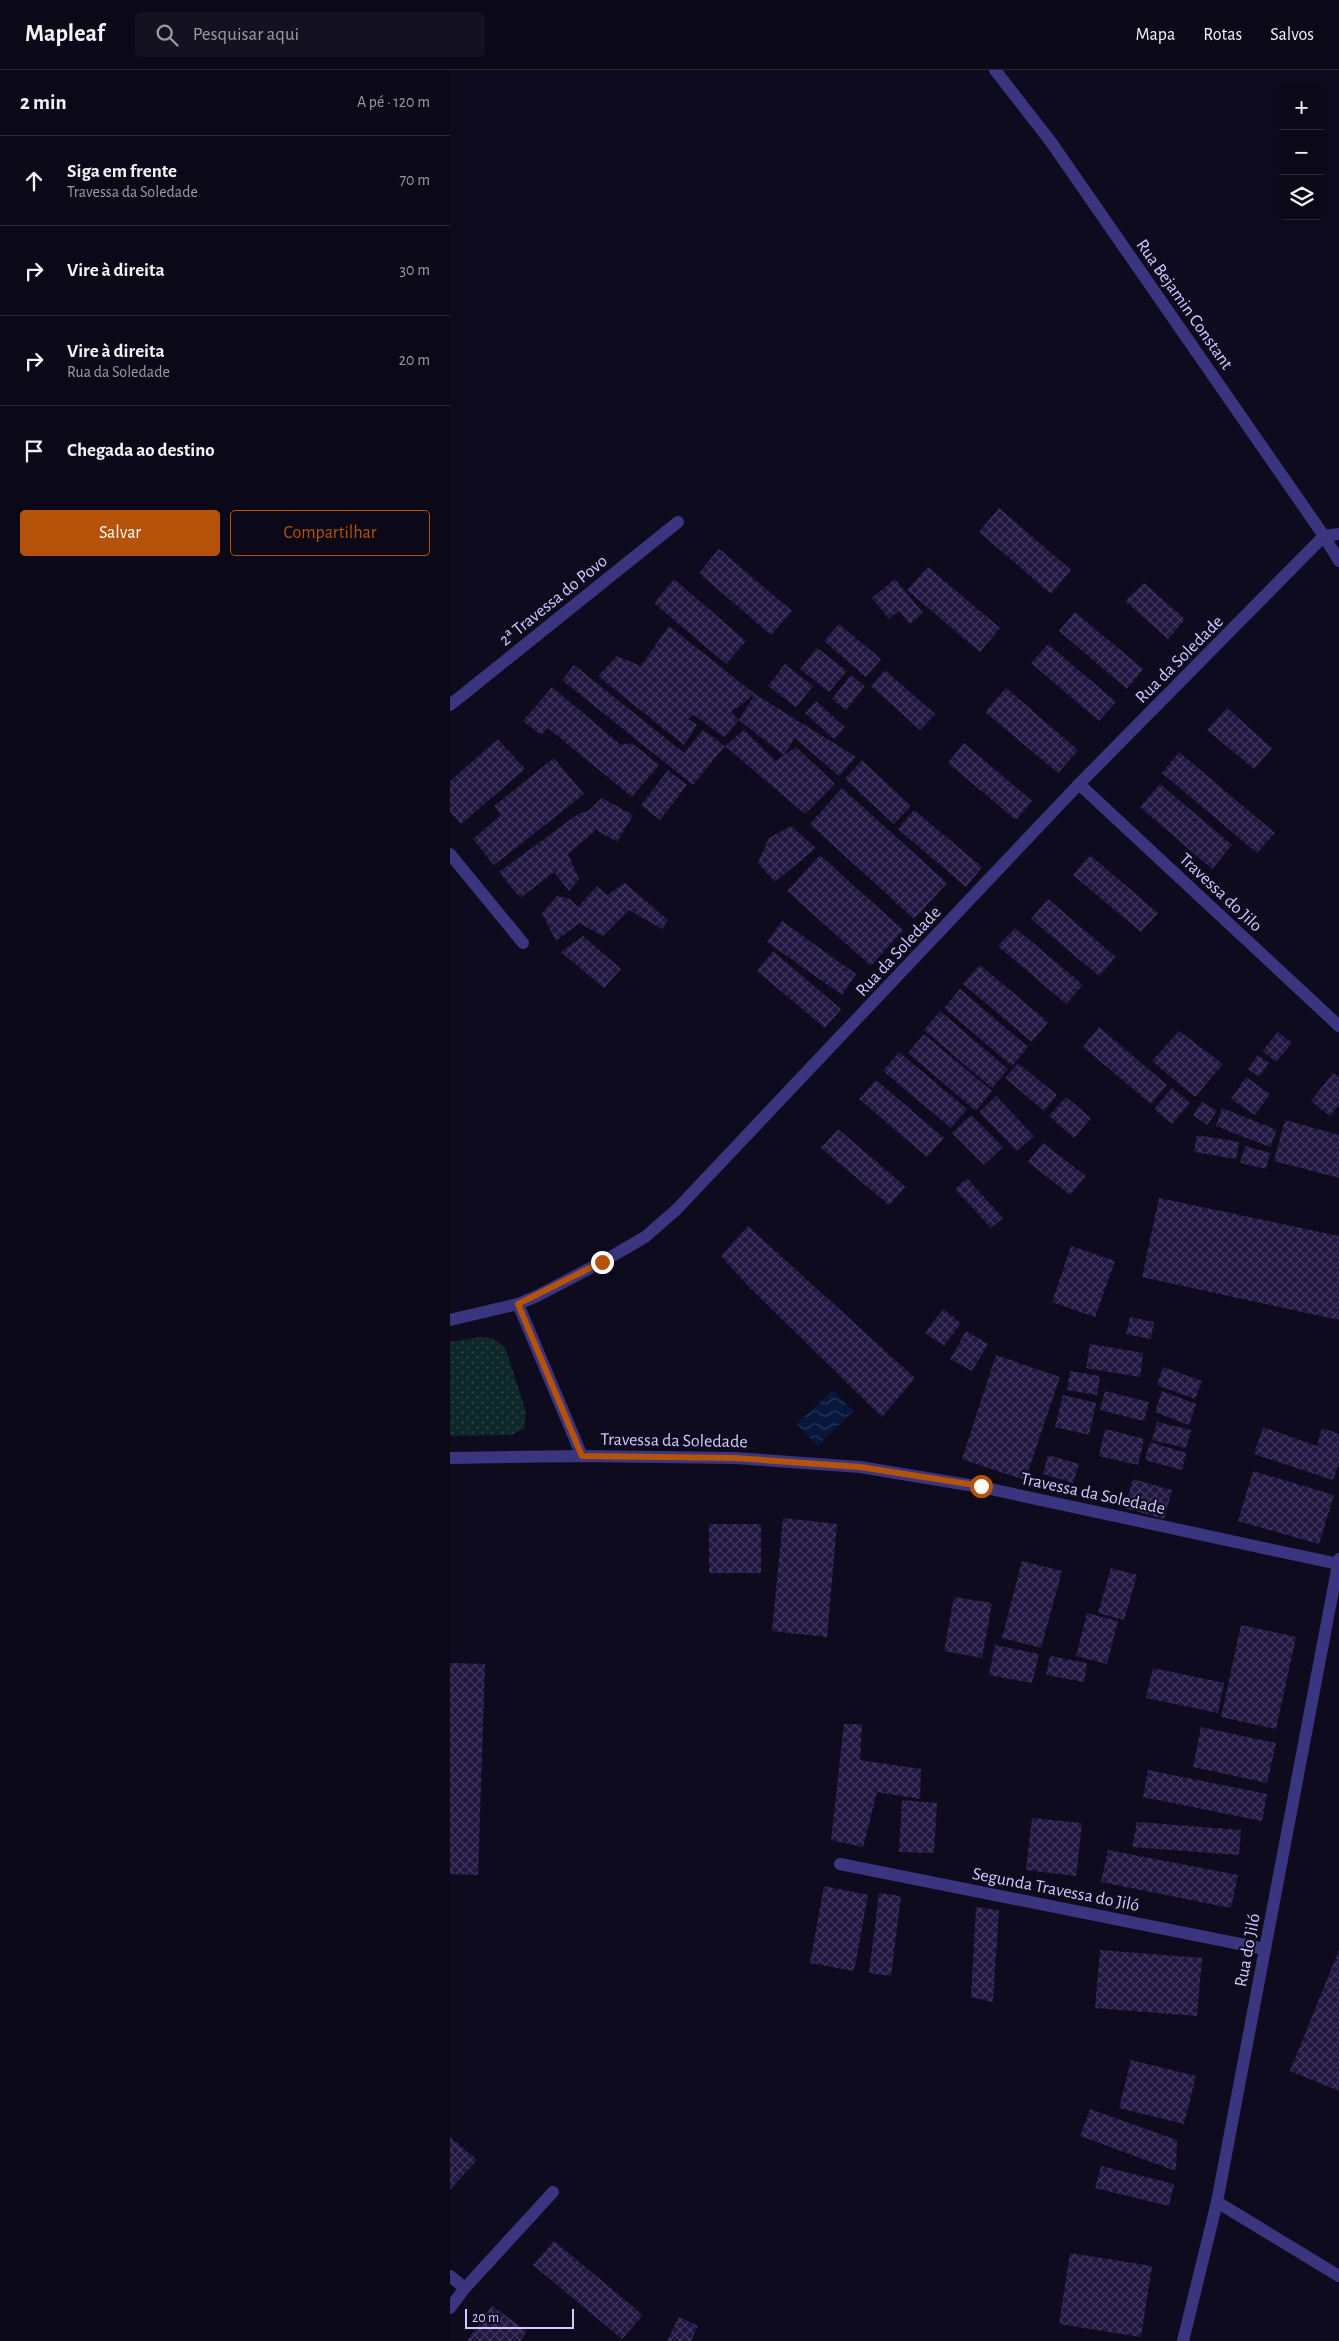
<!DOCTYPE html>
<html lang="pt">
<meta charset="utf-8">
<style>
:root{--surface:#0b0817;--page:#141120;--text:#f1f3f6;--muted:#9a9aa1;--line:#2b2936;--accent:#b45309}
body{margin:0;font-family:"Alegreya Sans",sans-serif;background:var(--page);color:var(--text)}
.controls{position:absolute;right:15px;top:15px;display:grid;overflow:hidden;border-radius:5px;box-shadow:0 1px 4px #0004}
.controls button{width:45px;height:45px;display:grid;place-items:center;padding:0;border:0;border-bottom:1px solid var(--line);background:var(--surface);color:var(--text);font:25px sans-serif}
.scale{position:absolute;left:15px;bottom:12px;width:109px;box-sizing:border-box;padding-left:5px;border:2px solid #d1c9ff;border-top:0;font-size:14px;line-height:18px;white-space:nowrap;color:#d1c9ff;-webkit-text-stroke:4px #0f0b1f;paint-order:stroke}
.stop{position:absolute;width:15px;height:15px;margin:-11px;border:4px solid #b45309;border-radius:50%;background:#fff}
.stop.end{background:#b45309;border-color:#fff;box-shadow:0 1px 5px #0008}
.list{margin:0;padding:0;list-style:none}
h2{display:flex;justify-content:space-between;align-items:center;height:65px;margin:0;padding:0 20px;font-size:21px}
h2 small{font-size:16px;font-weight:400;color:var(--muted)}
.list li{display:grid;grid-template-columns:32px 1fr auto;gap:15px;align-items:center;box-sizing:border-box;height:90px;padding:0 20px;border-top:1px solid var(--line)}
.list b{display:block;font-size:19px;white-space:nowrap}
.list p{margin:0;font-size:16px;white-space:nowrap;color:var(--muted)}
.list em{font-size:16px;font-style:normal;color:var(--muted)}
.actions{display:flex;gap:10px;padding:15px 20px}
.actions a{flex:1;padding:11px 0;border:1px solid var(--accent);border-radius:5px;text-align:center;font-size:18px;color:var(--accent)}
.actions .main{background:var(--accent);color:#fff}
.icon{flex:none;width:28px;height:28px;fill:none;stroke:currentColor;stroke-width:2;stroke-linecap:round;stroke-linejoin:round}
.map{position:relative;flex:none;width:889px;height:2271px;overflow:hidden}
header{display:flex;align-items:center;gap:30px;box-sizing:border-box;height:70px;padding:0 25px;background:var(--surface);border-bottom:1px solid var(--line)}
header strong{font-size:24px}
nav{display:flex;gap:28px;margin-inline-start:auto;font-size:18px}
.search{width:350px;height:45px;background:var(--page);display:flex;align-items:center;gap:12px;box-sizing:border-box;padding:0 18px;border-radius:5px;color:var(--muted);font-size:19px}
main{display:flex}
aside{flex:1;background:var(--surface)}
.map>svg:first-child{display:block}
</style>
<header>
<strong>Mapleaf</strong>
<div class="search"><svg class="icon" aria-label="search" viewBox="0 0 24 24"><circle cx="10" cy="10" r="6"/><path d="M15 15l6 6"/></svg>Pesquisar aqui</div>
<nav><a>Mapa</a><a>Rotas</a><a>Salvos</a></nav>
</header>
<main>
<aside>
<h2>2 min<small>A pé · 120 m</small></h2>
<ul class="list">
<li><svg class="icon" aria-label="ahead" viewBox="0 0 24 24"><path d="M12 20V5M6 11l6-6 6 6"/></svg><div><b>Siga em frente</b><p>Travessa da Soledade</p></div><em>70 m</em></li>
<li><svg class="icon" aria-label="right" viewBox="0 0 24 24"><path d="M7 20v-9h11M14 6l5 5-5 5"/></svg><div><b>Vire à direita</b></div><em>30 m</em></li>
<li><svg class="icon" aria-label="right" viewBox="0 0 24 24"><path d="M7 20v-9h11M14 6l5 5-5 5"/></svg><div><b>Vire à direita</b><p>Rua da Soledade</p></div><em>20 m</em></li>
<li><svg class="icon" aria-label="arrive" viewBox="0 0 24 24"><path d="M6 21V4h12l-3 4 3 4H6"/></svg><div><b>Chegada ao destino</b></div></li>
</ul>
<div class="actions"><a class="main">Salvar</a><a>Compartilhar</a></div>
</aside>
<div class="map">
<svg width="889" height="2271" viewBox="0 0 889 2271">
<defs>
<pattern id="park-dots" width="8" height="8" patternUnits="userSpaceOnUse" patternTransform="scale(1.25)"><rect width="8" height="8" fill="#0e2829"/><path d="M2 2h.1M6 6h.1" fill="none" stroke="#304649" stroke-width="1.8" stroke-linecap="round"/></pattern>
<pattern id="water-waves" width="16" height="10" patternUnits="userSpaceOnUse" patternTransform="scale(1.25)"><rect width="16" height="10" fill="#07183c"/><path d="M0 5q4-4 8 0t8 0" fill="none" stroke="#2a3859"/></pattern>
<pattern id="building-cross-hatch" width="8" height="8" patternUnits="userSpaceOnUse" patternTransform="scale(1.25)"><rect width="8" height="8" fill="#211740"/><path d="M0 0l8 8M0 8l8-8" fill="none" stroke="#40375d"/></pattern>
</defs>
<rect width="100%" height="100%" fill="#0f0b1f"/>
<!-- park -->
<path fill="url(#park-dots)" d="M30,1267L43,1268L55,1277L76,1342L74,1358L62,1365L0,1366V1272Z"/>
<!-- water -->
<path fill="url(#water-waves)" d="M383,1320L403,1341L367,1376L347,1354Z"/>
<!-- building -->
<g fill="url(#building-cross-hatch)">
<path d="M549,438L621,500L601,524L529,462Z"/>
<path d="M269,479L342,541L321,565L249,503Z"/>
<path d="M478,497L550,558L530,582L457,520Z"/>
<path d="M224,509L296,571L276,594L204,533Z"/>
<path d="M445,509L473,543L460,554L449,541L439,549L422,528Z"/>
<path d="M694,513L735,549L718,569L675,531Z"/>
<path d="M625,542L693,599L677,619L609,561Z"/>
<path d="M389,554L431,589L416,607L374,571Z"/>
<path d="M219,556L305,624L281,642L289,650L274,667L244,645L238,649L247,655L234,675L148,606L167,586L191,596Z"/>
<path d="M598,574L666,632L649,651L581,593Z"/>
<path d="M367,578L397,601L379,622L350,599Z"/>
<path d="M335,594L363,616L346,637L318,616Z"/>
<path d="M124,595L234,683L253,660L275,676L243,715L112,610Z"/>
<path d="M435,600L485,644L470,660L421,616Z"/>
<path d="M401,605L415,616L396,640L382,629Z"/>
<path d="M102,617L171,675L182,673L209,695L182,727L98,658L91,665L73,651Z"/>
<path d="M556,618L628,680L608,703L535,642Z"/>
<path d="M305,624L406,687L389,706L345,668L334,685L289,650Z"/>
<path d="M366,631L395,657L384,669L355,643Z"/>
<path d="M777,638L822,678L804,699L757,660Z"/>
<path d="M294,660L326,691L346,677L385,714L355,744L275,676Z"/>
<path d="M48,669L75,699L11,754L0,742V711Z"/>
<path d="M514,673L582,731L566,750L498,693Z"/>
<path d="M729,682L825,763L807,783L712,703Z"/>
<path d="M104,688L134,724L44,795L23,769L51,745L44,736Z"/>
<path d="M412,690L461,736L444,754L395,709Z"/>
<path d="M218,700L237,715L210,750L191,735Z"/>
<path d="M710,714L782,775L762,799L690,737Z"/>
<path d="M392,718L497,813L464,849L360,754Z"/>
<path d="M152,728L183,745L167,772L146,760L118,784L129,809L119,821L104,802L70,828L49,802L128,744L138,741Z"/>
<path d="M464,740L532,797L516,817L448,759Z"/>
<path d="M341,756L366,778L325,812L308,793L319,768Z"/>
<path d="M370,785L453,860L421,896L337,821Z"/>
<path d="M640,785L708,843L691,862L623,805Z"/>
<path d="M175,813L218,850L212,859L179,840L153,866L129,853L106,871L92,843L107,826L120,829L128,837L147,816L157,825Z"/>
<path d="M598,829L666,887L649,906L581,849Z"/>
<path d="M332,851L406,904L392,925L317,872Z"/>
<path d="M565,858L633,915L616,934L548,876Z"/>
<path d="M133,866L171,899L154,918L111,882Z"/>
<path d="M323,881L391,939L375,958L307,901Z"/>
<path d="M530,895L598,952L582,972L513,914Z"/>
<path d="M510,919L578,977L562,996L494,938Z"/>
<path d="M490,941L558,999L542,1018L474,960Z"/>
<path d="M649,957L717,1015L701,1034L633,977Z"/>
<path d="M729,961L773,994L745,1027L702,991Z"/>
<path d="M828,962L842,973L826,992L812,981Z"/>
<path d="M474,964L542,1021L526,1041L458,983Z"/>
<path d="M449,982L517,1039L501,1058L433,1001Z"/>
<path d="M808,985L819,993L809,1007L798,999Z"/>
<path d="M568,993L607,1025L594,1041L555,1008Z"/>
<path d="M883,1003L889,1008V1035L880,1046L861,1031Z"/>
<path d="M796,1007L820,1024L805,1045L781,1029Z"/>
<path d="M426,1010L494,1068L477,1087L409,1029Z"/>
<path d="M722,1018L740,1033L722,1054L704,1039Z"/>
<path d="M546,1026L584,1066L567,1081L529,1042Z"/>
<path d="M616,1027L641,1048L624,1068L599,1046Z"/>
<path d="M752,1032L767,1041L757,1055L743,1045Z"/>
<path d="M772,1038L827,1060L820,1077L766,1056Z"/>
<path d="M521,1045L553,1077L534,1095L502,1063Z"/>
<path d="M835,1050L889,1065V1108L824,1091Z"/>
<path d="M388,1059L456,1117L439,1135L371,1078Z"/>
<path d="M747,1065L789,1072L786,1089L744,1082Z"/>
<path d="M593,1073L636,1106L620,1125L578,1092Z"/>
<path d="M795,1076L820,1083L816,1099L790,1093Z"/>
<path d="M517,1108L553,1148L541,1158L505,1119Z"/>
<path d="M709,1128L889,1166V1250L692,1207Z"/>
<path d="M298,1156L465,1308L432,1347L300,1218L271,1186Z"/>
<path d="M621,1176L665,1191L645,1247L602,1232Z"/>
<path d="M493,1239L511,1253L494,1276L475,1263Z"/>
<path d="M680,1247L704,1252L701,1269L676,1264Z"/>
<path d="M516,1261L538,1274L522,1301L500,1289Z"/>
<path d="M640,1274L693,1283L690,1307L636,1298Z"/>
<path d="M546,1285L610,1307L575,1410L512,1389Z"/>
<path d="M713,1297L752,1311L745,1329L707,1315Z"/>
<path d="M620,1301L650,1306L647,1325L617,1320Z"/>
<path d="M655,1321L699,1332L694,1351L650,1340Z"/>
<path d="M712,1321L746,1334L739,1355L705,1342Z"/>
<path d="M613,1325L646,1333L639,1365L605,1357Z"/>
<path d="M707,1352L741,1360L736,1378L702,1370Z"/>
<path d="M813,1357L867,1376L872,1358L889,1364V1393L883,1410L804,1384Z"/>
<path d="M655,1359L694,1369L688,1395L649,1386Z"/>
<path d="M700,1372L736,1383L732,1400L695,1390Z"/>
<path d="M598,1385L629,1394L623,1413L593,1404Z"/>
<path d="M803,1401L884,1425L869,1474L788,1451Z"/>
<path d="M683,1409L722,1420L714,1449L675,1438Z"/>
<path d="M333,1448L387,1454L377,1567L322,1561Z"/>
<rect x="259" y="1454" width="52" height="49"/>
<path d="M572,1491L612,1501L591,1578L552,1568Z"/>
<path d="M661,1498L687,1505L674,1550L648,1543Z"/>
<path d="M504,1527L542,1533L532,1588L494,1581Z"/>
<path d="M637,1543L668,1551L657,1594L626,1586Z"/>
<path d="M791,1555L846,1567L826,1659L771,1647Z"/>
<path d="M545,1575L589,1584L582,1613L539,1605Z"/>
<path d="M600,1586L637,1593L634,1612L596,1605Z"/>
<path d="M0,1593L35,1594L28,1805L0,1804Z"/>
<path d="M703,1598L774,1613L768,1643L696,1628Z"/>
<path d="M394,1654H412L410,1690L471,1699L470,1729L427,1722L413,1777L381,1770Z"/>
<path d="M751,1657L826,1673L817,1713L743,1697Z"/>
<path d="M698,1700L817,1724L812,1751L693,1727Z"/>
<path d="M452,1730L487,1733L484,1783L449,1782Z"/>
<path d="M582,1748L632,1753L626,1806L576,1800Z"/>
<path d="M687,1752L791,1760L789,1785L682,1777Z"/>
<path d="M658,1780L788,1805L781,1838L651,1812Z"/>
<path d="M374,1816L418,1825L404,1901L360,1893Z"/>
<path d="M429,1823L451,1826L441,1906L419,1903Z"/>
<path d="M526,1837L549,1840L543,1932L521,1927Z"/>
<path d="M650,1880L752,1888L747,1946L645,1938Z"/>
<path d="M889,1880V2021L840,2001Z"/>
<path d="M681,1990L746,2006L734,2054L669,2038Z"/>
<path d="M640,2039L727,2070L726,2101L630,2066Z"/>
<path d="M0,2067L27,2090L0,2120Z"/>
<path d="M651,2096L724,2114L719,2136L645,2118Z"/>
<path d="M104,2171L193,2245L172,2269L83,2195Z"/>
<path d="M620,2183L702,2196L691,2267L609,2254Z"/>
<path d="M42,2236L77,2261L70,2271H17Z"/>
<path d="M229,2247L248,2256L241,2271H217Z"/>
</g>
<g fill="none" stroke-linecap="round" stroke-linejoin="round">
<!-- pedestrian -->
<path stroke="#3b347f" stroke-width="12" d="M874,466L889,464"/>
<!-- minor -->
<g stroke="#3b347f" stroke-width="12">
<path d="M0,635L228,452"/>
<path d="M629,714L889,956"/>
<path d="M0,784L73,873"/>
<path d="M68,1234L132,1386"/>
<path d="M0,1250L68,1234L87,1226L152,1192L195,1167L226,1140L629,714L874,466"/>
<path d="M0,1388L132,1386L285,1388L410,1397L531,1417L888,1494"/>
<path d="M390,1794L815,1879"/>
<path d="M767,2132L889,2206"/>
<path d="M0,2206L15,2218"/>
<path d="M0,2238L15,2218L103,2122"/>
<path d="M733,2271L767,2132L889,1489"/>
</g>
<!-- tertiary -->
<path stroke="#3b347f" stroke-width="12" d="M545,0L601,72L874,466L889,491"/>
</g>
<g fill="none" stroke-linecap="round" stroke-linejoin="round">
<!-- route -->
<path stroke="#b45309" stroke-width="6" d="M152,1192L68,1234L132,1386L285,1388L410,1397L531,1416"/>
</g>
<g text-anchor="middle" stroke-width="4" stroke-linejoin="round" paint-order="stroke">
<!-- street labels -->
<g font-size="18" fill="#d1c9ff" stroke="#0f0b1f">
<text transform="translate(735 234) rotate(55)" y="6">Rua Bejamin Constant</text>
<text transform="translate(103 530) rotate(-39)" y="6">2ª Travessa do Povo</text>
<text transform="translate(729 589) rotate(-45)" y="6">Rua da Soledade</text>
<text transform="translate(771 822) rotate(43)" y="6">Travessa do Jilo</text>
<text transform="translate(448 881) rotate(-47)" y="6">Rua da Soledade</text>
<text transform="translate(224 1370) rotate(1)" y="6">Travessa da Soledade</text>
<text transform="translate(643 1423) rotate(12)" y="6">Travessa da Soledade</text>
<text transform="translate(606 1819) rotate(11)" y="6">Segunda Travessa do Jiló</text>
<text transform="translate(797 1880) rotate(-79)" y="6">Rua do Jiló</text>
</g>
</g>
</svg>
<div class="controls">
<button>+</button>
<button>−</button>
<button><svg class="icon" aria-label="layers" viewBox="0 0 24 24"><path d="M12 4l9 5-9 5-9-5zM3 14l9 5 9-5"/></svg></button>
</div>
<div class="scale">20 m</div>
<div class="stop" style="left:531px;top:1416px"></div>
<div class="stop end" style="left:152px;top:1192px"></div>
</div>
</main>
